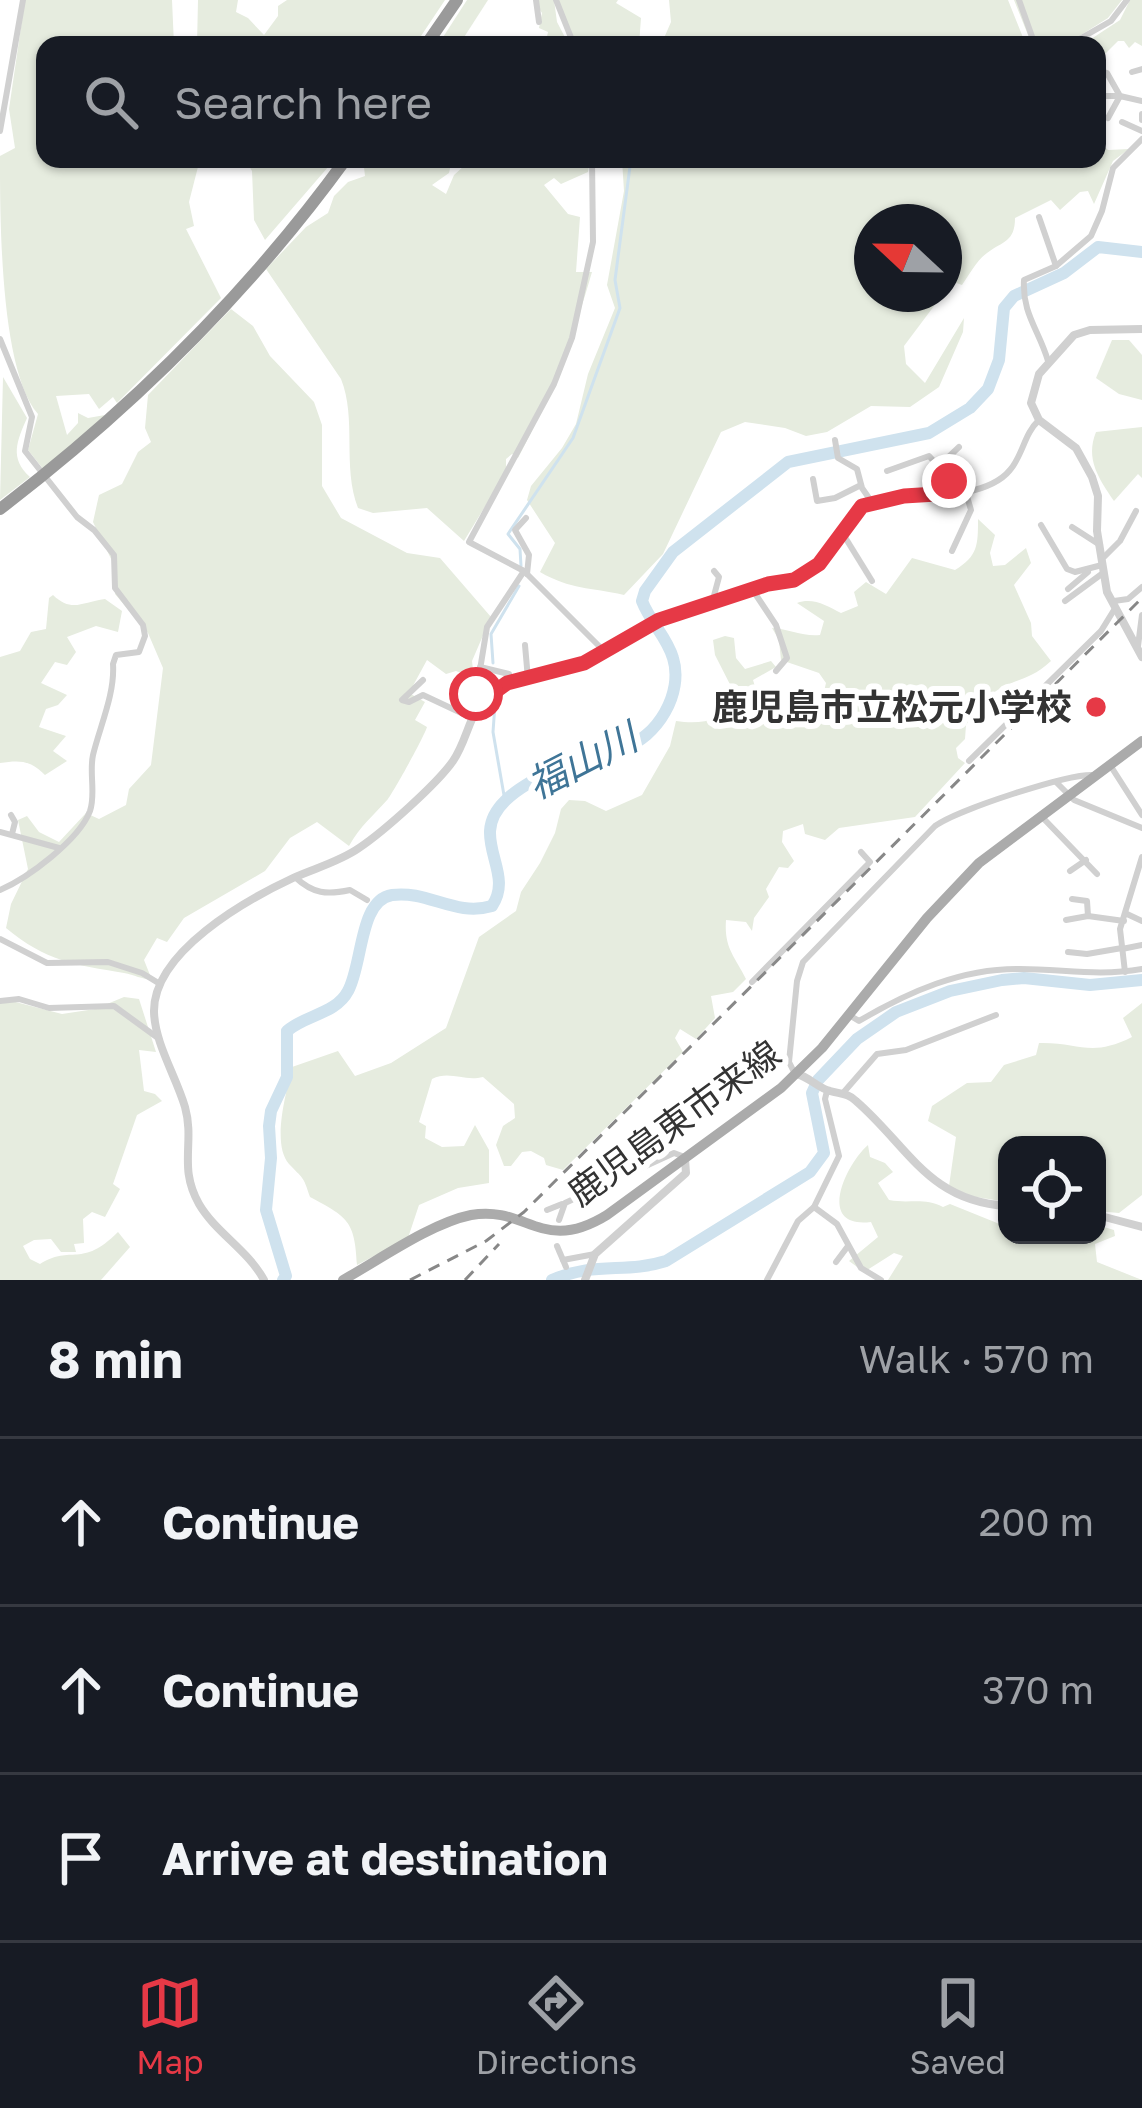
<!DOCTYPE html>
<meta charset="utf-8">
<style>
:root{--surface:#171b24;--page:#242831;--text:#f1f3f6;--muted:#9ea1a6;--line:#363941;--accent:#e63946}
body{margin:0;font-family:"Golos Text","Noto Sans JP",sans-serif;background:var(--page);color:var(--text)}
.controls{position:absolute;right:36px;bottom:36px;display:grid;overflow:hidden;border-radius:24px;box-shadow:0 3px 9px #0004}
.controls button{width:108px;height:108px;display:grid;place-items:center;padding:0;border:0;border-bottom:3px solid var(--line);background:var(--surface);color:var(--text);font:60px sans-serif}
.compass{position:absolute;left:854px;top:204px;width:108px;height:108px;border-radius:50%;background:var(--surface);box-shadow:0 3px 9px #0004;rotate:292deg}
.stop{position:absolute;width:36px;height:36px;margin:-27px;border:9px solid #e63946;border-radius:50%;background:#fff}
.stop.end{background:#e63946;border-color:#fff;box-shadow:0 3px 12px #0008}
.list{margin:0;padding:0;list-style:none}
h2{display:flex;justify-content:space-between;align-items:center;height:156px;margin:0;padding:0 48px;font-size:51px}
h2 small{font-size:39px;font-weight:400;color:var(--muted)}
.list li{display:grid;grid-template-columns:78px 1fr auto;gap:36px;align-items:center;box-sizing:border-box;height:168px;padding:0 48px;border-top:3px solid var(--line)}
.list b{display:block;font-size:45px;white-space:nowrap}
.list em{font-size:39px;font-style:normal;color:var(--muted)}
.icon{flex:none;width:66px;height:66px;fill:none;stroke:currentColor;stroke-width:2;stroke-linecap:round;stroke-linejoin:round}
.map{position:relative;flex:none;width:1142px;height:1280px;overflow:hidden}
.search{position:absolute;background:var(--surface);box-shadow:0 3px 9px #0004;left:36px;right:36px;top:36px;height:132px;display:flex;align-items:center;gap:30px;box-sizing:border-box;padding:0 42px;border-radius:24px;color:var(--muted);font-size:45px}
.sheet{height:660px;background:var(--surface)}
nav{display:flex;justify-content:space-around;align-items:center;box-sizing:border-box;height:168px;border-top:3px solid var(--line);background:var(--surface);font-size:33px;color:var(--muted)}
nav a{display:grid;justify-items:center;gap:6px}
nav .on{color:var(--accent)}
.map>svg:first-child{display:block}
</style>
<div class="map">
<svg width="1142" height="1280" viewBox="0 0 1142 1280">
<rect width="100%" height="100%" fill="#fff"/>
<!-- green -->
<g fill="#e6ecdf">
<path d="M25,0H172L174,45H45V159H200L189,202L194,226L186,229L221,298L117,403L113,397L99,409L89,394L56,396L67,435L78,423V413L88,418L105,415L44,470L28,450L38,414C0,371 0,218 0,156L15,148L9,109Z"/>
<path d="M198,0H238L236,12L248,18L264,35L278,16V6L287,0H445L415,45H197Z"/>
<path d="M467,0H488L459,45H438Z"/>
<path d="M533,0H554L557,22L569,45H538L546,41L548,32L539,28L542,13Z"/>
<path d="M558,0H618L616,3L641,18L639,45H575Z"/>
<path d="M669,0H1008L1026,45H661L671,22Z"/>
<path d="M1014,0H1122L1108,18L1065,45H1032Z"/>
<path d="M1130,0H1142V46L1135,42L1129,48L1124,41H1118L1099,60L1105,68L1100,77L1097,76V45H1082L1120,20Z"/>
<path d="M1097,140L1108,150L1129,149L1113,161L1094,204L1088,191L1080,192L1060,210L1051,200L1015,218C1015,242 1003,241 987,253C977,260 969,275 962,285L951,281L944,292V222H872V294H943L904,346L906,364L925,383L964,318L963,332L939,387L910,407L871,406L827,432L806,436L785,428L745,422L721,432L663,554L624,595C590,587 571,590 540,572L555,543L527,500L531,486L562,448L576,424L588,374L615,308L607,285L624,191L622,160L1097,159Z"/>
<path d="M245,159H335L265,240L254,220L252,171Z"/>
<path d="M363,159L446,160L451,164L449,173L432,185L446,194L454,175L464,166L463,159H590L588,172L561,184L554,178L544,185L568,214L580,217L576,272H592C573,338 551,397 518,458L512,454L506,459V472L464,541L427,508L373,513L358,508C342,466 357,419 341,379L266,269L306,227L328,213L334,196L348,182L365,176Z"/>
<path d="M231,309L253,326L270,356L314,402L322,425V486L341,518L407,553L440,558L491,617L472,661L474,678L456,671L446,674L427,660L409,693L425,702L415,720L427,727C424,737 394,791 388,799C374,815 360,826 349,846L317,822L290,838L265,871L184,918L167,942L157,938L144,960L152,980C142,979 134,975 124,973C76,965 45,961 6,928L11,904L28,869L18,820L27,816L39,832L59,842L86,813L99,819L126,805L129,789L151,765L163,668L148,633L115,594L116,569L93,522L99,495L122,484L138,452L151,442L145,428L148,395Z"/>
<path d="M1112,340H1129L1142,355V400L1119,394L1096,378Z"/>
<path d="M3,377L27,418C17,441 9,458 30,477L0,500Z"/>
<path d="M1142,427V478L1138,474L1114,501C1099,479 1085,459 1096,432Z"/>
<path d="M978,519L995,535L990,553L993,566L1005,565L1026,548L1031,563L1014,585L1031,623L1032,636L1051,661C1027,683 1015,677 993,693L989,713L985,708H978L966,725L965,739L956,748L958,758L965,763L915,817L839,828L825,840L805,834L803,824L783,831L782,842L794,861L788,868L779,867L766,889L769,897L754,918L752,931L746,922L726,920C724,948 734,955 746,979L733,992L711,996L715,1018L696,1039L680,1029L675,1038L683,1052L563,1170L546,1165L544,1158L531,1151L522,1152L511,1166H504L496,1145L503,1126L515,1118L514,1104L483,1077C464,1082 450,1070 432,1079L419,1122L426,1126L425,1138L442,1147L464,1146L475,1125L489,1150V1183L458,1188L419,1205L408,1238L357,1265C355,1220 347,1217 310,1197C303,1175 303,1179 289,1164C271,1143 287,1091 292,1067L338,1051L355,1076L391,1063L446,1028L479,937L516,911L521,892L540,863L555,833L561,809L569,800L585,801L606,811L642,795L670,746L676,721C701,725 720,720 741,706L715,655L713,640L725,636L734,638L736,658L745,669L771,661L776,667L753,680L760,703L783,697L813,703L822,700L826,683L819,673L781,660L779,640L772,628C789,629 804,637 820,635L824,621L797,603C813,597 827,606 841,613L858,606L854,592L866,582L886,594L912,558L955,570C978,556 978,545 978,519Z"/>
<path d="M53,595C72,613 82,602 105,599L122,611L118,632L96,626L67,637L76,652L67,665L55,662L41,683L67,695L58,705L46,709L39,727L66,736L53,751L67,761L45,775C30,760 20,760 0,763V657L20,651L31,632L46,629L49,598Z"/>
<path d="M124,997L139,999L156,1052L139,1050L144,1091L155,1094L162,1101L137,1115L113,1184L120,1189L105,1217L92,1212L83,1219L84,1243L74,1244L76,1252H61L51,1239L34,1240L23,1246L30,1259L40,1264C72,1244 81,1269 118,1232L130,1247L101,1280H0V998L62,1014L95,1009Z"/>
<path d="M1142,1003V1195L1119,1213L1097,1211V1145H1007V1202L970,1196L949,1186L956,1137L928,1121L932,1106L967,1083L991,1082L1004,1065L1036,1055L1039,1043C1080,1042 1090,1058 1132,1037L1123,1018Z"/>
<path d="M868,1145L870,1157L885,1163L893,1172L878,1183L889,1200C910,1204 924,1197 943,1207L950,1204L1007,1227V1235H1097V1225L1114,1230L1115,1236L1095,1244L1097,1262L1142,1280H888L903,1256L894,1253L864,1272L849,1261L878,1237L871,1222C815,1229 846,1164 868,1145Z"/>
</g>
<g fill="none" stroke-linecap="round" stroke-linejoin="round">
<!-- stream -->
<g stroke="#cfe2ee" stroke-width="3">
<path d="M521,566L520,549L508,534L573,438L620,308L615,280L631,159"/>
<path d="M493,663L491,634L519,586"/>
<path d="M495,704L493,732L505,801"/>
</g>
<!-- river -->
<g stroke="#cfe2ee" stroke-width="12">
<path d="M283,1280L286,1276L266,1210L271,1158L269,1126L271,1111L287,1077V1031C305,1015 336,1014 348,991C363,964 359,900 392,895C428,890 455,917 492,906C516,871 467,838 505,801C519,786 550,771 569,762C585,753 606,753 623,748C657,738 684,693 673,658C667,637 650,622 642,601L645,591L673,552L788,462L929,433L970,408L988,389L999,360L1004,308L1014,296L1064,273L1098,247L1142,252"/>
<path d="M552,1280C596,1261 625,1274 666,1261L810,1172L824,1153L812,1093L818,1080L857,1039L896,1012L950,991L1002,980L1024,978L1090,985L1142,980"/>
</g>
<!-- minor -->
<g stroke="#d0d0d0" stroke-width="6">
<path d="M536,0L539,22"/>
<path d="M556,0L574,45"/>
<path d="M1019,0L1035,45"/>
<path d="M1069,45L1111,21L1127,0"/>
<path d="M1132,72L1142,69"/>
<path d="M1097,96H1120L1107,73L1098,70"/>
<path d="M1142,114V120"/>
<path d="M1108,118L1120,96L1142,101"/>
<path d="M1122,122L1142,131"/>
<path d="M0,131L23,0"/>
<path d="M592,159L593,242L572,338L554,384L469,542L524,571L606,653"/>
<path d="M1039,217L1056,266"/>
<path d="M0,339L32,417L25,451L77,517L94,530L114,555L115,588L143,625L145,636L139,652L116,655L113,664C115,694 100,726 93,755C89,773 96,794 90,811C79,840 28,878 0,890"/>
<path d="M1048,361C1039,330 1022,314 1024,280L1056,266L1091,236L1102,211L1113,168L1142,139"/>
<path d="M835,440L838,458L857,469L862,488L871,501"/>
<path d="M939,466L959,447"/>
<path d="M887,471L929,456L943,471L953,493"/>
<path d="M813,479L817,501L835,498L861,485"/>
<path d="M526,518L515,530L529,555L527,574"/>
<path d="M1041,525L1067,569L1075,572L1102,565"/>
<path d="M1072,527L1100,545"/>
<path d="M843,534L872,581"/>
<path d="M952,551L971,510L966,493"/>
<path d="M1104,557L1120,541L1136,511"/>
<path d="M752,589L776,625L787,658L776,671"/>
<path d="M1068,589L1088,572"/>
<path d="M1065,601L1103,573"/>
<path d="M1114,601L1128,599L1142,587"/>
<path d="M712,603L719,577L714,571"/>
<path d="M644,630L659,620L768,584L794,580L819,564L862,506L871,501C911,495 984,502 1010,470C1023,455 1024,434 1039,420"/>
<path d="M525,645L528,679"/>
<path d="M1138,646L1142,615"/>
<path d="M480,667L509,674"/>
<path d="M423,680L402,700L409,702L423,695L472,718"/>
<path d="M478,704L476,694L487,627L524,571"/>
<path d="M969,761L1101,631L1114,610"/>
<path d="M1110,765L1142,815"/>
<path d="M1056,782L1074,800L1142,828"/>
<path d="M11,815L15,822L12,834"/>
<path d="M1043,818L1097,874"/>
<path d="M0,832L59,848"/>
<path d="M1070,871L1086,860"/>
<path d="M295,877C313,894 327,895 350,890L367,900"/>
<path d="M1072,899L1087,901L1088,916"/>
<path d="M1127,914L1142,921"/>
<path d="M1066,920L1088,916L1124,921"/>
<path d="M0,939L47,963L108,962L142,973L160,984"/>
<path d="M1122,949L1142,945"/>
<path d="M1068,952L1087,954L1122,948"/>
<path d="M1125,972L1120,929L1142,857"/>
<path d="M752,982L870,862L861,852"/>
<path d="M0,1001L19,999L49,1008L114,1006L158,1038"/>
<path d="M849,1015L859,1021C908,992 962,968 1020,969C1064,969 1097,977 1142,969"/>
<path d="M794,1072L789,1062L797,981L803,962L935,826C957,810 1069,773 1094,775"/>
<path d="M843,1093L877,1054L906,1050L996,1015"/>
<path d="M814,1207L837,1224L861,1268L881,1280"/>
<path d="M547,1210L562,1204"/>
<path d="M559,1220L565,1203L674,1153L682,1156"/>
<path d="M557,1246L566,1267"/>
<path d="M563,1260L595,1254"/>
<path d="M836,1262L848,1246"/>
<path d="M767,1280L798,1221L814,1207L839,1156L825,1099L827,1091"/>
</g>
<!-- tertiary -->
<g stroke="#d0d0d0" stroke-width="8">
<path d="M1142,329L1090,330L1074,335L1039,374L1031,403L1039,420L1076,448L1092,477L1098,496L1097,531L1107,592L1142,657"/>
<path d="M797,1074C809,1077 818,1088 830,1091C840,1094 848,1093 856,1101C909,1147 928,1201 1007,1206"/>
<path d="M1097,1215L1142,1227"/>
<path d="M264,1280C248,1250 216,1233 199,1204C178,1167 195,1143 185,1107C176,1076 155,1044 154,1012C153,952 246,900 293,878C315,868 339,862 359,848C383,832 437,784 453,761C469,738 469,708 493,691C512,677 540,678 563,671C592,662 618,646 644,630"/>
<path d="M585,1280L595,1254L686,1173L685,1159"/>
</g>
<!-- primary -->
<path stroke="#ababab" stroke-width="10" d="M343,1280C379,1260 431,1223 471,1215C527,1205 542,1255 607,1215L781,1088L822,1048L927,918L979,863L1142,741"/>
<!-- motorway -->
<g stroke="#9a9a9a" stroke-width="12">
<path d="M426,45L457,0"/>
<path d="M0,509C132,408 248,294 346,159"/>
</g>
<!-- rail -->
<g stroke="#888" stroke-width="3" stroke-dasharray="12 9" stroke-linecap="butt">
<path d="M410,1280L486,1241L524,1212L1142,598"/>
<path d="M465,1280L499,1244"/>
</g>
</g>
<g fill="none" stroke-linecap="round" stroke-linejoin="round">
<!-- route -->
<path stroke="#e63946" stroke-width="15" d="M476,694L478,704L507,683L584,663L659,620L768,584L794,580L819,564L862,506L904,496L953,493L949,481"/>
</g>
<!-- markers -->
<circle fill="#e63946" stroke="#fff" stroke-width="4.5" cx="1096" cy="707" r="12"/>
<g text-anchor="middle" stroke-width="12" stroke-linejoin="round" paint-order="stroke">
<!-- poi labels -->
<g font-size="36" font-weight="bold" fill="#333" stroke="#fff" text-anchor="end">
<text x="1072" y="720">鹿児島市立松元小学校</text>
</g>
<!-- street labels -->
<g font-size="36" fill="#333" stroke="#fff">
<text transform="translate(674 1123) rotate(-36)" y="13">鹿児島東市来線</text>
</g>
<!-- water labels -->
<g font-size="39" font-style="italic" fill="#3f7597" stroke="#fff">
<text transform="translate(582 761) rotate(-27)" y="14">福山川</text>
</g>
</g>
</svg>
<div class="controls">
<button><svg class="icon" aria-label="locate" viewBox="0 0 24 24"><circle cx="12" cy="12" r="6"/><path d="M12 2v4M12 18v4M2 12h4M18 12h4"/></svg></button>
</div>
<svg class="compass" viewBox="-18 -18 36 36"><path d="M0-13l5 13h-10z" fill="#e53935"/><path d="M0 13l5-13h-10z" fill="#9ea1a6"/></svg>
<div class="stop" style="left:476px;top:694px"></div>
<div class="stop end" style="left:949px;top:481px"></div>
<div class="search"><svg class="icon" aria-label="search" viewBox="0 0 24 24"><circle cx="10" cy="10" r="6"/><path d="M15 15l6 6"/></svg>Search here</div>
</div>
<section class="sheet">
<h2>8 min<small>Walk · 570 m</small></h2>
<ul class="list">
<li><svg class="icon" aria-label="ahead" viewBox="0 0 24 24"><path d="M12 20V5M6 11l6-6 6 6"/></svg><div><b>Continue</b></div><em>200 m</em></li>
<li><svg class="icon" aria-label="ahead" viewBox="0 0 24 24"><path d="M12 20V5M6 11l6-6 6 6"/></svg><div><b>Continue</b></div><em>370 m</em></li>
<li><svg class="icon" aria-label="arrive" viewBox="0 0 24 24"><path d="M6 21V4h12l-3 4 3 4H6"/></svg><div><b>Arrive at destination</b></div></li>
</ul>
</section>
<nav>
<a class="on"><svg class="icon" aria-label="map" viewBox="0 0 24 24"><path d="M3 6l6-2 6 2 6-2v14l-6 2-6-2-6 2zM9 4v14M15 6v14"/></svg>Map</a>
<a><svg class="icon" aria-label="directions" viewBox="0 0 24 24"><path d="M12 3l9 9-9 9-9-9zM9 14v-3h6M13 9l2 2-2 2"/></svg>Directions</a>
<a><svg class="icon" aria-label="saved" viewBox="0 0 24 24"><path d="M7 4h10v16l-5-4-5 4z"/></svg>Saved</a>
</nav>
